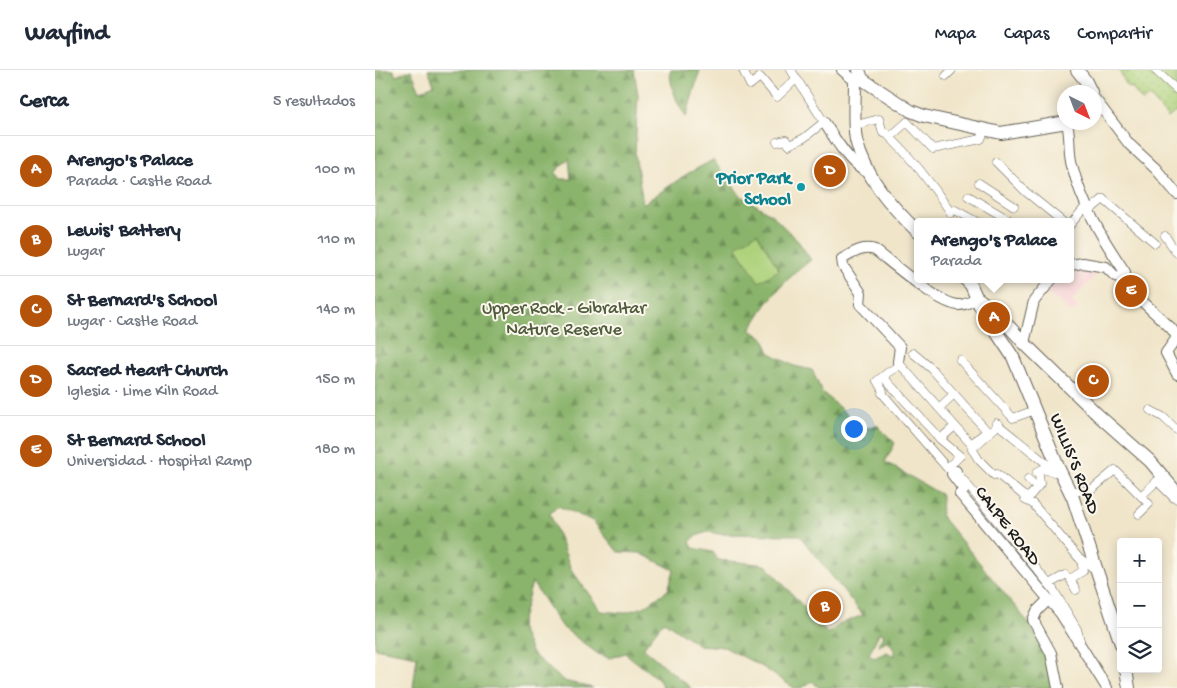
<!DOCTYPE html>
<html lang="es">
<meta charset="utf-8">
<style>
:root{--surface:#fff;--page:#f2f2f3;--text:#1f2937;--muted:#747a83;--line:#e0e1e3;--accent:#b45309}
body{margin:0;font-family:"Gochi Hand",sans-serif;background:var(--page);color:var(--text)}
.controls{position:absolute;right:15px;bottom:15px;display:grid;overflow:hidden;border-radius:5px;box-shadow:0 2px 12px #0003}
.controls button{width:45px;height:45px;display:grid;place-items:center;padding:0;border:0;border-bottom:1px solid var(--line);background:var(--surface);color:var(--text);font:25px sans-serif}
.compass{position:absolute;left:682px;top:15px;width:45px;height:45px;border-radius:50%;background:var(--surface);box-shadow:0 2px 12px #0003;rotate:138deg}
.you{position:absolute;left:478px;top:358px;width:18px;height:18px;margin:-12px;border:4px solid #fff;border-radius:50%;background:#1a73e8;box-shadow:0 0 0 8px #1a73e833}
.badge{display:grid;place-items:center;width:32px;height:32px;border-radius:50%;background:var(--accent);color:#fff;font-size:16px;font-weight:700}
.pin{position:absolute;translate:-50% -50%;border:2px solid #fff;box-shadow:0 1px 5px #0006}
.popup{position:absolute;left:539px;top:148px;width:160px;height:65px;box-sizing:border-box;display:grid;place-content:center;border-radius:5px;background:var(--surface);filter:drop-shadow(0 1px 4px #0005);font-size:16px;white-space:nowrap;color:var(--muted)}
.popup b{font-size:19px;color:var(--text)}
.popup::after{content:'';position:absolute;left:50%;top:100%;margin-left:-10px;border:10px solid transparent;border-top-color:var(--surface)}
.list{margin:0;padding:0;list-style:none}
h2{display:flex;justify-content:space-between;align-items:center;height:65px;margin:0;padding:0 20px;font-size:21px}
h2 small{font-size:16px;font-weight:400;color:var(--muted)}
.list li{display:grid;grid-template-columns:32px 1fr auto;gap:15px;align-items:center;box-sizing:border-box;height:70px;padding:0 20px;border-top:1px solid var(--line)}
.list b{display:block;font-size:19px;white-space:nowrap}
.list p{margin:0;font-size:16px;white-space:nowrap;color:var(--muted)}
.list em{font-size:16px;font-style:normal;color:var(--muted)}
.icon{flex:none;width:28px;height:28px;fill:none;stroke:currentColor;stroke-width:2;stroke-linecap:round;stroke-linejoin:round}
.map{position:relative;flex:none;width:802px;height:618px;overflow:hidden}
header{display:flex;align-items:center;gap:30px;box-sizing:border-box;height:70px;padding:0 25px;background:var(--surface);border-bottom:1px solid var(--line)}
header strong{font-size:24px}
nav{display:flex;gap:28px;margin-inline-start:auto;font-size:18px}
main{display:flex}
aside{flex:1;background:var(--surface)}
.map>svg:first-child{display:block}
</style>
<header>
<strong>Wayfind</strong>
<nav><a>Mapa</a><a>Capas</a><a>Compartir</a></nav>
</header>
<main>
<aside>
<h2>Cerca<small>5 resultados</small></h2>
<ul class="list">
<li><span class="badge">A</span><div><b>Arengo's Palace</b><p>Parada · Castle Road</p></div><em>100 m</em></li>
<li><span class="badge">B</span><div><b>Lewis' Battery</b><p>Lugar</p></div><em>110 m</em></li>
<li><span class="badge">C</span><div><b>St Bernard's School</b><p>Lugar · Castle Road</p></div><em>140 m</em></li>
<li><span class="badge">D</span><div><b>Sacred Heart Church</b><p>Iglesia · Lime Kiln Road</p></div><em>150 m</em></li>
<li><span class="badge">E</span><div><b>St Bernard School</b><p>Universidad · Hospital Ramp</p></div><em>180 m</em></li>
</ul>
</aside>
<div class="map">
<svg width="802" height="618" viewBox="0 0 802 618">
<defs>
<pattern id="grass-dots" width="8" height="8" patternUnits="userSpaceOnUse" patternTransform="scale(1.25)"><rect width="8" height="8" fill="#aed27c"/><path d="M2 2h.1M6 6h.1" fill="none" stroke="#95b46b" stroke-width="1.8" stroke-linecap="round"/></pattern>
<pattern id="forest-firs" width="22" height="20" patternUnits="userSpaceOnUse" patternTransform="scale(1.25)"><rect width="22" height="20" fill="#8ab46c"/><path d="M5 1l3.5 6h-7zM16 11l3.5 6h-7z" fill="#709258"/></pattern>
</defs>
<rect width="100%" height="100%" fill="#fbf7ec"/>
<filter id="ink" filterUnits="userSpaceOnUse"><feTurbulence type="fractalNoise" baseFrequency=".02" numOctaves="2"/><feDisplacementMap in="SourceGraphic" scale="10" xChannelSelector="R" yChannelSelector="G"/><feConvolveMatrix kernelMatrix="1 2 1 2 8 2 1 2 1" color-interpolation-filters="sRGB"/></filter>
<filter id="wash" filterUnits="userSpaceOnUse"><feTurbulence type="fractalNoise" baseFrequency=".0096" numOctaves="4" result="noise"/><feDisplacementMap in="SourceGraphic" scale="20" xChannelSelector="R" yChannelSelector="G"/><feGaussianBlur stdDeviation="1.12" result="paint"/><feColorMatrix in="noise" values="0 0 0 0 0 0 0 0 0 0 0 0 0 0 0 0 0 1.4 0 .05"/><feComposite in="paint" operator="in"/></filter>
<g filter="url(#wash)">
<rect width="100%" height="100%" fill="#f0e5c9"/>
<!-- built -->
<path fill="#f7cfd3" d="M711,197L718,199L722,204L697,231L703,237L697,243L671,222L683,209H695V199Z"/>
<!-- grass -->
<path fill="url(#grass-dots)" stroke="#65774c" d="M744,0H802V43L800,42L793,48L774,26L768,32L756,17L753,18Z"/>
<!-- forest -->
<g fill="url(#forest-firs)" stroke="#536844" fill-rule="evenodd">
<path d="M0,0H18L21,6L36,0L45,21L59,15L53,0H259L263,25L260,84L268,134L312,104L338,90L365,125L397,145L423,171L436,190C406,213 394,228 375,260L389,268L395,283L419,296L437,300L447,322L488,359L502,355L520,373L510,392L567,425L566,446L652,551L672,585L679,618H444L437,611L427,618H419L386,596L349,577L324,575L289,551L268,578L316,618H288L284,610L250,583L235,588L223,584L186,556L157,512L145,557L157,584L189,611L218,618H38L42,586L0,578ZM194,88L196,109H185L180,103ZM183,436L218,451L243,482L265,483L299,500L293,520L269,537L248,543L226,541L196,499L175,444ZM333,462L344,464L424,465L488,545L465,554L453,564L392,496L385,494L343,490L338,482L318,478L315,472L321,466ZM505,561L509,566L504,572L503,576L513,570L519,579V586L512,582L499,588L494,584Z"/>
<path d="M295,0H325L311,47C302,33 295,17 295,0Z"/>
</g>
<!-- pitch -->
<path fill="#aed27c" stroke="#65774c" d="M382,163L404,200L384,212L361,176Z"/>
</g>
<g filter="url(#ink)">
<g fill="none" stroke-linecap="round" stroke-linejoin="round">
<defs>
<g id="pedestrian">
<path d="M368,0L375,15L385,7L402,27L421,9"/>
<path d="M780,0L802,20"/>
<path d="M571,6L577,0"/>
<path d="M532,52L558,79L606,69L610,60"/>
<path d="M481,55L504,49L508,63H511C538,89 556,112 576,143"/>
<path d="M515,67L532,52"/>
<path d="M402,72L411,70L414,75L429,68L449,52L416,0"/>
<path d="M621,92L651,122L688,152"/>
<path d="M604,113L639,136"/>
<path d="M593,126L634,150"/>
<path d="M580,140L602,152"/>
<path d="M713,142L728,129L780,173"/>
<path d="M695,155L711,136"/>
<path d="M790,166L802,183"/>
<path d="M585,290L638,348L660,340"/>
<path d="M523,292L596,374L612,361L557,299L538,283"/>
<path d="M511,304L510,309L565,369L585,386L572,398L507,323L508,321L502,311L511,304L512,303L525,295"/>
<path d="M564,338L579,324"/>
<path d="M775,340L788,347L802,360"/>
<path d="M621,353L672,394L684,400"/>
<path d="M624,354L597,379L604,390L619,405L622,404L649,426L650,430L658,434L703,487L721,500"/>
<path d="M565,369L580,356"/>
<path d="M581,401L678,519L702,559L705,570"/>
<path d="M653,409L662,417"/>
<path d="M695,421H715L740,400L774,434L764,444"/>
<path d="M649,426L654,427L665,414L664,405L662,402L667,399L679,402"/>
<path d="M766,426L782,411L799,428L802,429"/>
<path d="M674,514L690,505"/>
<path d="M701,520L695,509L708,501L706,490"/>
</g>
<g id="minor">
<path d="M467,0L480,11"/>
<path d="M720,29L754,74L781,99L802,124"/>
<path d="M449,52C458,66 477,98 493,102"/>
<path d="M692,53C696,68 693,82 697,95C707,135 727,168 750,202V209L763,220L768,232L796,258L801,265V269L791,283L802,304"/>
<path d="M695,195L708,193L731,197L740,206L750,209"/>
<path d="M649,273L659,231L677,209"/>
<path d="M523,292L525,277L485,234L486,223L468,196L467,189C478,183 487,176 500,180C517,193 565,235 584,235C591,235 597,231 603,228"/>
<path d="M581,401L577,404L589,420L585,424L686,544L732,618"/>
<path d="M673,530L662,541L658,550L676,583L683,618"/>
</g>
<g id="tertiary">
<path d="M484,0L487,9L496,15L536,41L549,46L626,63L692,52"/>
<path d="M702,0L710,10L716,22"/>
<path d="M487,9L480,11C480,29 478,53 481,70C490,107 516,136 543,162"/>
<path d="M590,209L596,215L605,236L614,251L638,287L683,397L698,428L746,574"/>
<path d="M604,229L620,241L649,273L723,345L775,391L802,423"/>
<path d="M751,599L754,618"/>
</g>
</defs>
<!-- pedestrian casing -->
<use href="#pedestrian" stroke="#666259" stroke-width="9"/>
<!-- minor casing -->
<use href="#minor" stroke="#666259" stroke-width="12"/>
<!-- tertiary casing -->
<use href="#tertiary" stroke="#666259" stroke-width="14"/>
<!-- pedestrian -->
<use href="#pedestrian" stroke="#fff" stroke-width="8"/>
<!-- minor -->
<use href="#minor" stroke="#fff" stroke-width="10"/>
<!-- tertiary -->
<use href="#tertiary" stroke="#fff" stroke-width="12"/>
</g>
</g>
<!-- markers -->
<circle fill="#0f9aa8" stroke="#fbf7ec" stroke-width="2" cx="426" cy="117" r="5"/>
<g text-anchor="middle" stroke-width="4" stroke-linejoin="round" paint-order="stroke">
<!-- culture labels -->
<g font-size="18" font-weight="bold" fill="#0d838f" stroke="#fbf7ec" text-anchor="end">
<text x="416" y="113">Prior Park<tspan x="416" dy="21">School</tspan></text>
</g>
<!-- park labels -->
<g font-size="18" fill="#4f5c3e" stroke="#fbf7ec">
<text x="189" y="243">Upper Rock - Gibraltar<tspan x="189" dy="21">Nature Reserve</tspan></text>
</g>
<!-- street labels -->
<g font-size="18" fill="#1c1c1c" stroke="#fbf7ec">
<text transform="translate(701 393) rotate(68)" y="6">WILLIS’S ROAD</text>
<text transform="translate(634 455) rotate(52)" y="6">CALPE ROAD</text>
</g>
</g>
</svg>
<div class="controls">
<button>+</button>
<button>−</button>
<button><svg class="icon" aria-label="layers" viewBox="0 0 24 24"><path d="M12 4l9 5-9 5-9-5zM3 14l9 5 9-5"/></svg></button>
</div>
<svg class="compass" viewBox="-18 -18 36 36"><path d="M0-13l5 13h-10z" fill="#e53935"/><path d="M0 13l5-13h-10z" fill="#747a83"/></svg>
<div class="you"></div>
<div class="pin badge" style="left:619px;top:248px">A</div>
<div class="popup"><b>Arengo's Palace</b>Parada</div>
<div class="pin badge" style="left:450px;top:537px">B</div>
<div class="pin badge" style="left:718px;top:311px">C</div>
<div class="pin badge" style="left:455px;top:101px">D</div>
<div class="pin badge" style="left:756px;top:221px">E</div>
</div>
</main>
